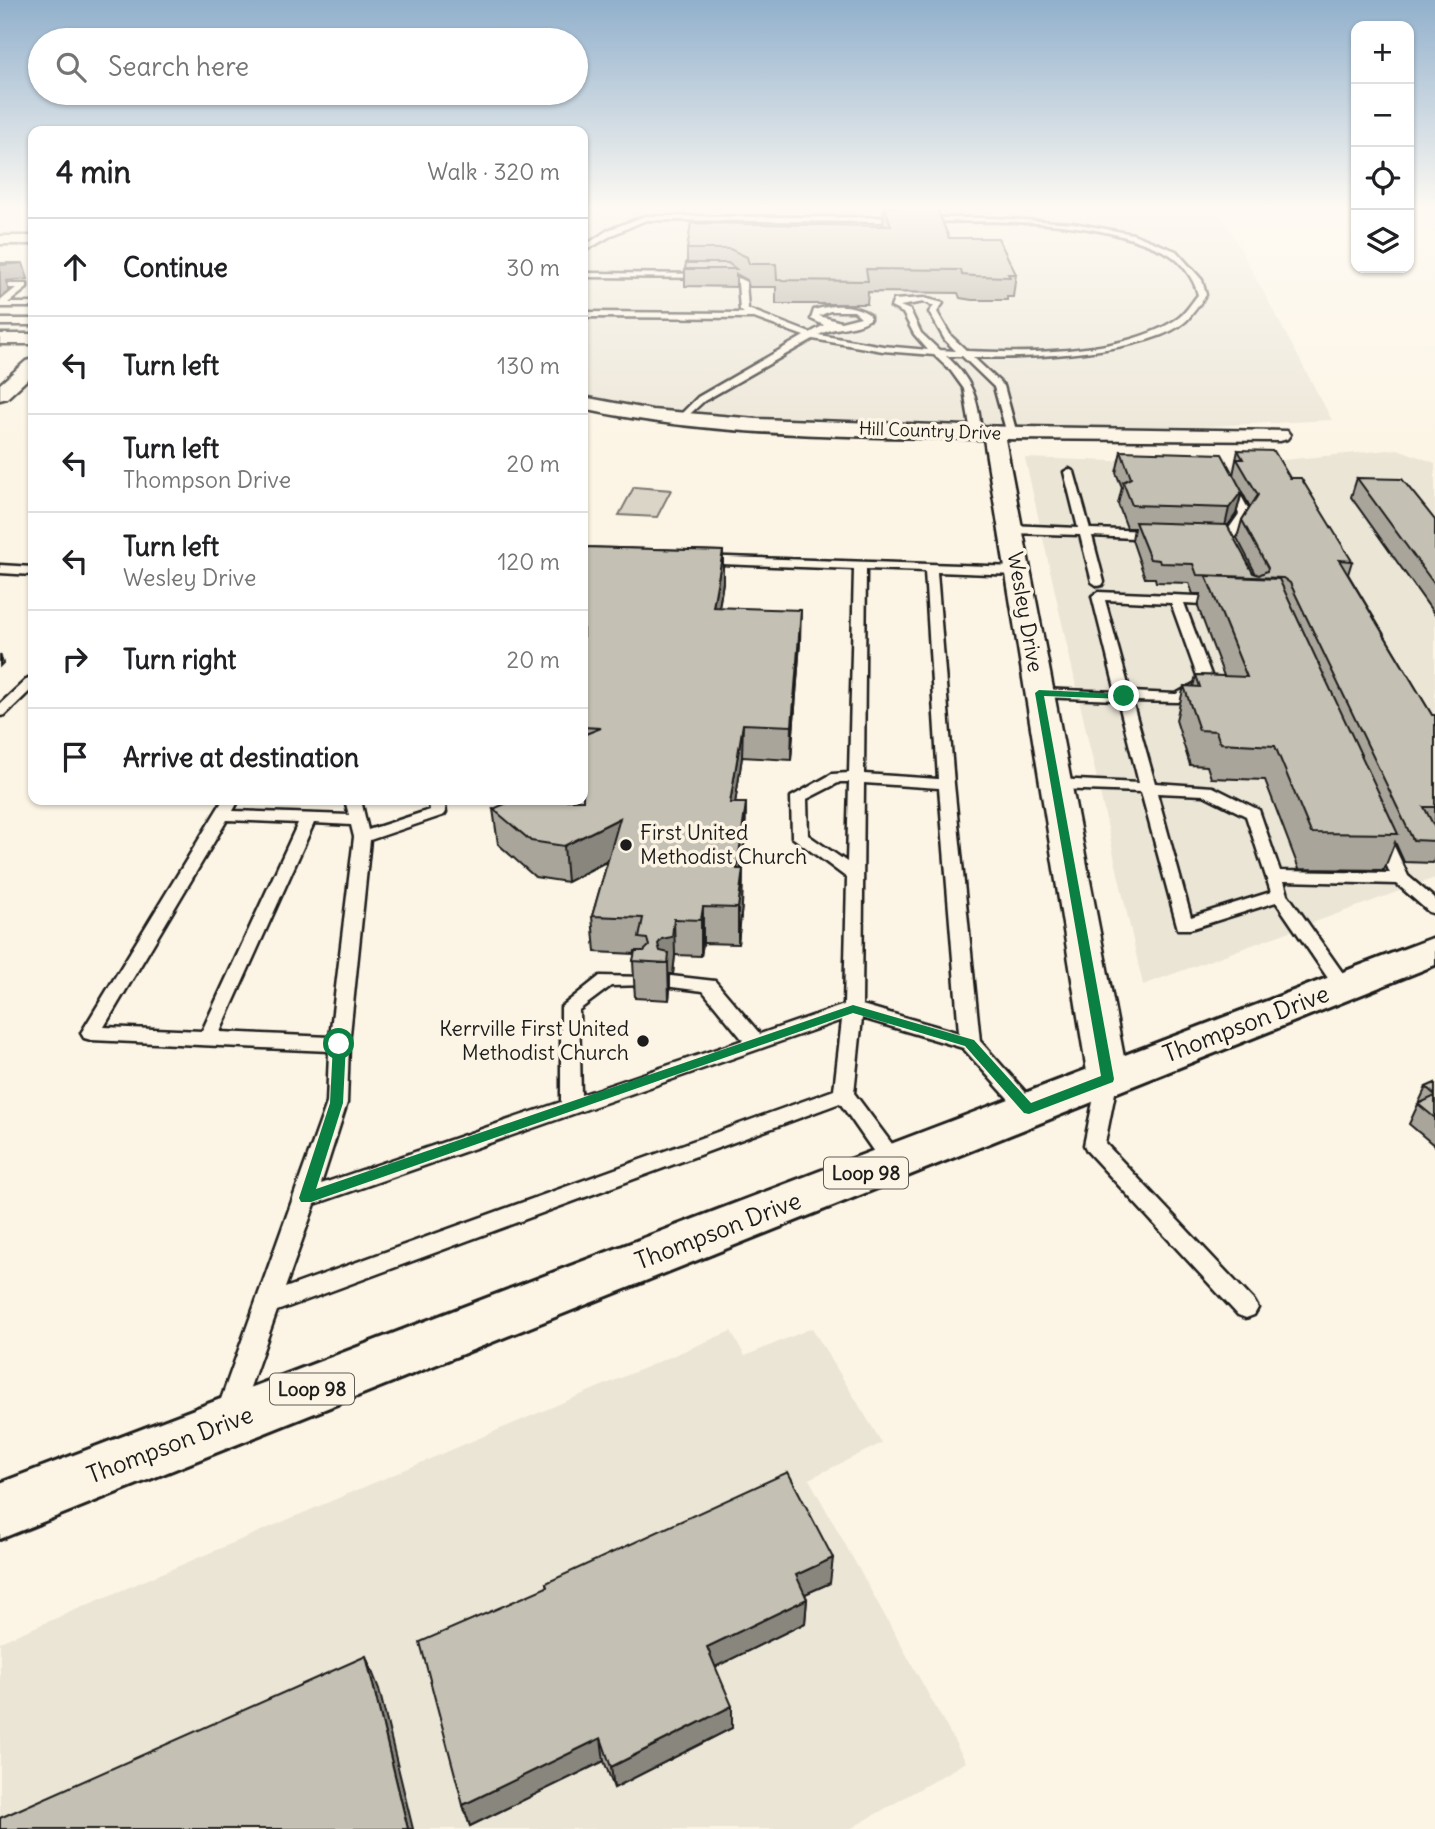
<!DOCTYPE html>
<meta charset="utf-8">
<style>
:root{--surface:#fff;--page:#f2f2f2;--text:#202124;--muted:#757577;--line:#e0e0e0}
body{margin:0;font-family:Delius,sans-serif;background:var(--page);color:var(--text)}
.controls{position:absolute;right:21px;top:21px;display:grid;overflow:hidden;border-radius:14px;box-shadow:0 2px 5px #0004}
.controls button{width:63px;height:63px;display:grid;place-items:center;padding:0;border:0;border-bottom:2px solid var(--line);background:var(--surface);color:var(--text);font:35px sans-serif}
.stop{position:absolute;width:21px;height:21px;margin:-16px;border:5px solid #0b8043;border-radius:50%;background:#fff}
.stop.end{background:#0b8043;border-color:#fff;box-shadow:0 2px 7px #0008}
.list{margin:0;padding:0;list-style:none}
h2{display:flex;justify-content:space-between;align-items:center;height:91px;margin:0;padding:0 28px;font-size:30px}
h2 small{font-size:23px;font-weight:400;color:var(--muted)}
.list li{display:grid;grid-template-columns:46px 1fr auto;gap:21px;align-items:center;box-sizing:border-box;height:98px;padding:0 28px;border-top:2px solid var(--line)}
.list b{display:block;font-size:26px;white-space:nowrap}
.list p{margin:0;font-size:23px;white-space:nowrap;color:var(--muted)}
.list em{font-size:23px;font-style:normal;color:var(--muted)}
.icon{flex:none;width:38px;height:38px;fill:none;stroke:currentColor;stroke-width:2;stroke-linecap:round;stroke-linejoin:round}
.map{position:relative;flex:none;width:1435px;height:1829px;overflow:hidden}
.search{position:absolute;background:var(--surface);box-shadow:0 2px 5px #0004;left:28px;top:28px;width:560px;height:77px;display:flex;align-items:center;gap:18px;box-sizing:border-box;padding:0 24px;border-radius:38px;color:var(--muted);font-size:26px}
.panel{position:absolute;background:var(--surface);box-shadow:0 2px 5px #0004;left:28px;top:126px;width:560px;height:679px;border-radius:14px}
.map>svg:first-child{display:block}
</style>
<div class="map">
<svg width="1435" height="1829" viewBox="0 0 1435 1829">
<rect width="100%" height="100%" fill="#fcf5e5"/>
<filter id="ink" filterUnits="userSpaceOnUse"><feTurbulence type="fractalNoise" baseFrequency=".0143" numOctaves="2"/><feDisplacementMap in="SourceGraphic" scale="14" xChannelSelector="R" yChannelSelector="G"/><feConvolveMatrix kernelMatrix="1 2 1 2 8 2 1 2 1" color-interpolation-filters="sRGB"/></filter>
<g filter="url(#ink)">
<!-- built -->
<g fill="#ebe5d6">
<path d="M583,207L1221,213L1332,420L1172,428L1048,427L722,417L649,409L583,395Z"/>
<path d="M1398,449L1435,463V878L1143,985L1025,458L1229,465Z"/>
<path d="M812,1328L882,1443L809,1479L966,1762L850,1829H0V1642L731,1331L745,1356Z"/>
</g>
<!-- green -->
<path fill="#dbd5c8" stroke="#7c7872" stroke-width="2" d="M634,487L671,490L657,517L619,515Z"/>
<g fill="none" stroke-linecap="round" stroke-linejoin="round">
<defs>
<g id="service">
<path d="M645,216L992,218L1073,223L1133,234L1176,251L1202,280L1206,295C1200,303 1193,314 1186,321C1149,354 1023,359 973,357L1004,386L1017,434L1012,437L1007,434L994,387L962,356H946C971,378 979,399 981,433L976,436L971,433L964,389L951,371L934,355L883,351L813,339L704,401L680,423L675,420L698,397L804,336L754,318L583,317V312L744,313L740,310L738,283L729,278L583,277V273L730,274L746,282L748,309L810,333L824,325L811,319L814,310C834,304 853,303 870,315V319C854,330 836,325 819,335L883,346L928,350L914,334L903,313L891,307L894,300L924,298L943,303L937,312L951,336L967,351C1029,354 1125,354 1177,319C1185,314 1192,302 1198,295C1195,280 1181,260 1167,253C1090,214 981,222 895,222C812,221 729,221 646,220L614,234L583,252V247L608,230ZM924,302L934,306L929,312L945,340L956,351L939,350L921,333L910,310L900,306ZM830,311H854L861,317L841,322L819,316Z"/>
<path d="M0,284H27V288L8,303H33V307H0V301L16,288H0Z"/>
<rect x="0" y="319" width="33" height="6"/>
<path d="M1069,469L1074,472L1090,529L1154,531L1160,535L1154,539L1092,536L1104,582L1102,585L1098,586L1092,582L1080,535L1010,533L1004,529L1010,525L1078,528L1064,472Z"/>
<path d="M1228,478L1233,481L1251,514L1232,541L1206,540V534H1225L1239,514L1223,481Z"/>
<path d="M699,556L1017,567L1023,571L1017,575L937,572L954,784L980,1041L1036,1104L1039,1109L1036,1114L1029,1117L1022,1114L963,1048L862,1018L854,1093L901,1156L904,1162L901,1168L893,1170L885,1168L840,1103L277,1311L237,1424L228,1428L219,1424L215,1416L327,1103L329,1051L91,1040L84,1038L81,1033L223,800H239L233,811L349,815L345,800H361L368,830L430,810L428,800H444L446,812L444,815L370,840L349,1044L347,1103L321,1184L561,1102V1007L600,976L646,977L648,981L646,985L611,986L579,1010L581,1095L743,1040L703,991L664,986L662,982L664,978L671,976L715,981L760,1034L844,1005L847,878L792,837L791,797L832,774L849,773L854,569L695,563V557ZM866,569L925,571L938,779L864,774ZM840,782H849L847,862L808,835L807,799ZM864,783L939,788L959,1033L862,1005ZM227,820L298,823L202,1031L104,1027ZM314,823L351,825L354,837L330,1037L220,1032ZM842,1020L834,1090L285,1288L315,1204Z"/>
<path d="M0,565L33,567V575L0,573Z"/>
<path d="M1098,592L1221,597L1227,601L1221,605L1184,603L1214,683L1212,686L1178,702L1132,701L1155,783L1213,787L1259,810L1280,871L1390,873L1373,834L1381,829L1387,831L1408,876L1435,899V914L1429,912L1397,884L1284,881L1288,895L1352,986L1350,990H1336L1276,902L1190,929H1178L1141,792L1055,789L1047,784L1055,779L1139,783L1118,700L1039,697L1032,693L1039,689L1116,692L1092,596ZM1105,600L1171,603L1199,681L1176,694L1130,692ZM1157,793L1204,795L1246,816L1271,892L1191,917Z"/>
<path d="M33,677V688L5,715L0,716V704L28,678Z"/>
<path d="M1108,1071L1115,1073L1118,1078L1105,1143L1254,1301L1258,1308L1254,1315L1246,1318L1238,1315L1087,1151L1084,1145L1098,1078L1101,1073Z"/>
</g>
<g id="minor">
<rect x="0" y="236" width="33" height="8"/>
<rect x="0" y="334" width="33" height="10"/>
<path d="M33,359V374L7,398L0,400V384L26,361Z"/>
<path d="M583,397L652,410L757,419L966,426L1287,431L1290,435L1287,439L1280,441L1005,439L1128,1078L1122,1088L1108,1093L1094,1088L1088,1078L984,439C851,436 714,437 583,409Z"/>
</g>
<path id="primary" d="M1435,937V965L0,1539V1483Z"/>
</defs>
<!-- service casing -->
<use href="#service" stroke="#1c1c1c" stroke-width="5"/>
<!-- minor casing -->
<use href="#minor" stroke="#1c1c1c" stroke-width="5"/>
<!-- primary casing -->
<use href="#primary" stroke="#1c1c1c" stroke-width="6"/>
<!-- service -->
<use href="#service" fill="#fcf5e5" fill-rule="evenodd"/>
<!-- minor -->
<use href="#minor" fill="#fcf5e5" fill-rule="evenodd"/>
<!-- primary -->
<use href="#primary" fill="#fcf5e5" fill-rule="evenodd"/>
</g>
<!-- wall -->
<g fill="#a9a59a" stroke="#1c1c1c" stroke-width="2" fill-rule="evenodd">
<path d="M884,207H936L949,238L1016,274L1013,297H1007V300H972L960,298L958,293L868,292L867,304H776V287H749L747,280L736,274V287L685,286V269L687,263V249L883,226Z"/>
<path d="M1238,450L1290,478L1352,561L1348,574L1432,715H1435V858L1433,863L1404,862L1395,842L1384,870L1299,869L1265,780L1211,778L1207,766L1190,765L1176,720L1184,686L1193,687L1196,675L1224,676L1198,607L1201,594H1193L1189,583L1156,582L1155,578H1145L1132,540L1134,528H1127L1118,504L1122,487L1116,473L1121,451L1233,475ZM1242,492L1250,507L1242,520L1237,538L1256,574L1253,573L1227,526L1236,514Z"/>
<path d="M1357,478L1435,520V615L1351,497Z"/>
<path d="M583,547L723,551V582L719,608L800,642L791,760L742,757L735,803H746L745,838L741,869H743L742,905L738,944L703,943L701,956L675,955L673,974H670V989L669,1000L635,998L633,961L635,954L595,952L592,916L608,861L567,882L535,877L498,844L493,809L583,800Z"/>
<path d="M1435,1083V1146L1409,1124L1426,1087Z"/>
<path d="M546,1583H830L805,1594L807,1599L805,1623L715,1667L732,1728L614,1788L604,1761L470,1826L463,1805L547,1587Z"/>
</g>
<!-- shaded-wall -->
<g fill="#89867d" stroke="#1c1c1c" stroke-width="2">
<path d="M23,263L28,279L6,281L9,291L0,298V265Z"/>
<path d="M1242,491L1236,514L1224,531L1229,508Z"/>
<path d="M723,551V582L714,639L713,607Z"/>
<path d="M801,610L800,642L791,760L792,726Z"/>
<path d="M0,654L3,663L0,666Z"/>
<path d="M743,724L742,757L730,838V803Z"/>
<path d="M746,803L745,838L736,904L737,869Z"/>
<path d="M620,818L622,853L567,882L564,846Z"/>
<path d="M743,869L742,905L738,944V908Z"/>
<path d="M703,907V943L701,956V920Z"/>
<path d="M674,919L675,955L673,974H670V989L669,1000L668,963H659L658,944Z"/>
<path d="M833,1558L830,1583L794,1599L796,1575Z"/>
<path d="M807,1599L805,1623L707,1671V1647Z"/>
<path d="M366,1656L379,1689L413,1829H408Z"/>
<path d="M732,1706V1728L614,1788L611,1767Z"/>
<path d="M601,1738L604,1761L470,1826L463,1805Z"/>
</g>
<!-- building -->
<g fill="#c4c0b3" stroke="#1c1c1c" stroke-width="2">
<path d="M885,207H936L949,238H998L1016,274H1008L1010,277L975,276L962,275L961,270L866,269L868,281L777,280L776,264H749L747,257L730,249H687L691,223L891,226Z"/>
<path d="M0,263H23L0,265Z"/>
<path d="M686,263H728L736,269H685Z"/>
<path d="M1238,450L1274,451L1290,478H1301L1352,561L1339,560L1432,715H1435V807H1424L1435,828V841L1413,840L1290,583L1283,578L1197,575L1193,564L1160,563L1159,560L1150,559L1135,522L1227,525L1253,573L1259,575L1267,571L1268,568L1242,520L1258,495L1237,459H1243Z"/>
<path d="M1121,451L1222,454L1242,491L1229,508L1132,505L1123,482L1131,478Z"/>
<path d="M1357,478L1402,479L1435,520V585Z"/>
<path d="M583,547L723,551L713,607L801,610L792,726L743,724L730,803H746L737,869H743L738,908L703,907L701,920L674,919L672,937L662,939L658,944L660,951L669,953L668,963L633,961L635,951H644L649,946L647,939L639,938L643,918L592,916L620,818L564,846L531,841L493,809L514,800H583V735L601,728L583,727Z"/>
<path d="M1206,576L1279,579L1398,834L1311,833L1275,746L1220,743L1216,731L1199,730L1184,686L1200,687L1196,675L1247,677Z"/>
<path d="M1435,1083V1095L1426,1087Z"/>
<path d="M1435,1096V1118L1418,1104Z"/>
<path d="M788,1472L833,1558L796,1575L807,1599L707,1647L732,1706L611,1767L601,1738L463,1805L420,1642L547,1587L546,1583Z"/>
<path d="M366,1656L408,1829H0V1818Z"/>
</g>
</g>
<!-- sky -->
<linearGradient id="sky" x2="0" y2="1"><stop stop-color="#91b0cc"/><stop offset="0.45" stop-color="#fefaf3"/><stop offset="1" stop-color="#fefaf3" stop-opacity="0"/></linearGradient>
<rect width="1435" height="463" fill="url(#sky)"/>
<!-- route -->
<path fill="#0b8043" d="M1039,690L1124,694L1129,696L1124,699L1044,696L1114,1079L1113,1082L1029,1114L1024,1113L965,1046L853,1013L311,1202H301L299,1198L330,1103L333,1044L339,1040L346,1044L343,1103L316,1189L853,1005L974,1040L1031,1103L1101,1076L1035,693Z"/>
<!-- markers -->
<g fill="#1c1c1c" stroke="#fcf5e5" stroke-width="2.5">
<circle cx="626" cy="845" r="7"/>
<circle cx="643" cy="1041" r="7"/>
</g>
<g text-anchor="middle" stroke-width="7" stroke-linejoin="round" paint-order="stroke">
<!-- far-street labels -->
<g font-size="18" fill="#1c1c1c" stroke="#fcf5e5">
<text transform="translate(930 431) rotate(2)" y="6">Hill Country Drive</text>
</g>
<!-- shield labels -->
<g fill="#fcf5e5" stroke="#5f5d58" stroke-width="2">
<rect x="824" y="1157.5" width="84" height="31" rx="5"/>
<rect x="270" y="1373.5" width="84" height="31" rx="5"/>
</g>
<g font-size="19" font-weight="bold" fill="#1c1c1c">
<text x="866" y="1180">Loop 98</text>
<text x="312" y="1396">Loop 98</text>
</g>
<!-- street labels -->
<g font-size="21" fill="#1c1c1c" stroke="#fcf5e5">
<text transform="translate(1025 612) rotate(80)" y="7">Wesley Drive</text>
</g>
<!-- poi labels -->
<g font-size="21" fill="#1c1c1c" stroke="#fcf5e5" text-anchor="start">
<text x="640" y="840">First United<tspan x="640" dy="24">Methodist Church</tspan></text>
<text x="629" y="1036" text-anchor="end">Kerrville First United<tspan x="629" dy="24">Methodist Church</tspan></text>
</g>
<!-- near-street labels -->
<g font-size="24" fill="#1c1c1c" stroke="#fcf5e5">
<text transform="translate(1246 1024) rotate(-21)" y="8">Thompson Drive</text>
<text transform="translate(718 1231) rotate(-21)" y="8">Thompson Drive</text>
<text transform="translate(170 1445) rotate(-21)" y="8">Thompson Drive</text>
</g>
</g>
</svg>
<div class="controls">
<button>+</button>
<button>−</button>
<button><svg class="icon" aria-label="locate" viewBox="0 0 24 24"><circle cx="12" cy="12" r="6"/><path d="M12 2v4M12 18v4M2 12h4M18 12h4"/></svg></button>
<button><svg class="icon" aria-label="layers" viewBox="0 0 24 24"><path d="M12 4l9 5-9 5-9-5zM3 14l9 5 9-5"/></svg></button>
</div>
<div class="stop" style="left:339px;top:1044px"></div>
<div class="stop end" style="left:1124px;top:696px"></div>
<div class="search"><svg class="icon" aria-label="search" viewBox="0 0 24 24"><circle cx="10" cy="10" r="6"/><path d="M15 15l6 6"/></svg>Search here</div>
<section class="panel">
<h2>4 min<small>Walk · 320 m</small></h2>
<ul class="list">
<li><svg class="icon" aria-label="ahead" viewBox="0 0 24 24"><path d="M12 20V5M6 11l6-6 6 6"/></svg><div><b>Continue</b></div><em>30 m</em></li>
<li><svg class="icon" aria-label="left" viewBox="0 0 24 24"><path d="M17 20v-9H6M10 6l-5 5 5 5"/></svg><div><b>Turn left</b></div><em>130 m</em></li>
<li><svg class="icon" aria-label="left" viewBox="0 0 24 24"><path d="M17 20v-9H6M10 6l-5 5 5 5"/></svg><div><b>Turn left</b><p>Thompson Drive</p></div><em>20 m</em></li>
<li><svg class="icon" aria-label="left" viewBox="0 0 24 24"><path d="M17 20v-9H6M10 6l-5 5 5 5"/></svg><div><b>Turn left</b><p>Wesley Drive</p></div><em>120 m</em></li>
<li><svg class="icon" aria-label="right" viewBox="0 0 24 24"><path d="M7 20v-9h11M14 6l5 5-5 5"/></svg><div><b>Turn right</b></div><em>20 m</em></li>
<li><svg class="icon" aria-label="arrive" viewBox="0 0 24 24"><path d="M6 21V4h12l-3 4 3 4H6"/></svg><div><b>Arrive at destination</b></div></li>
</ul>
</section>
</div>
